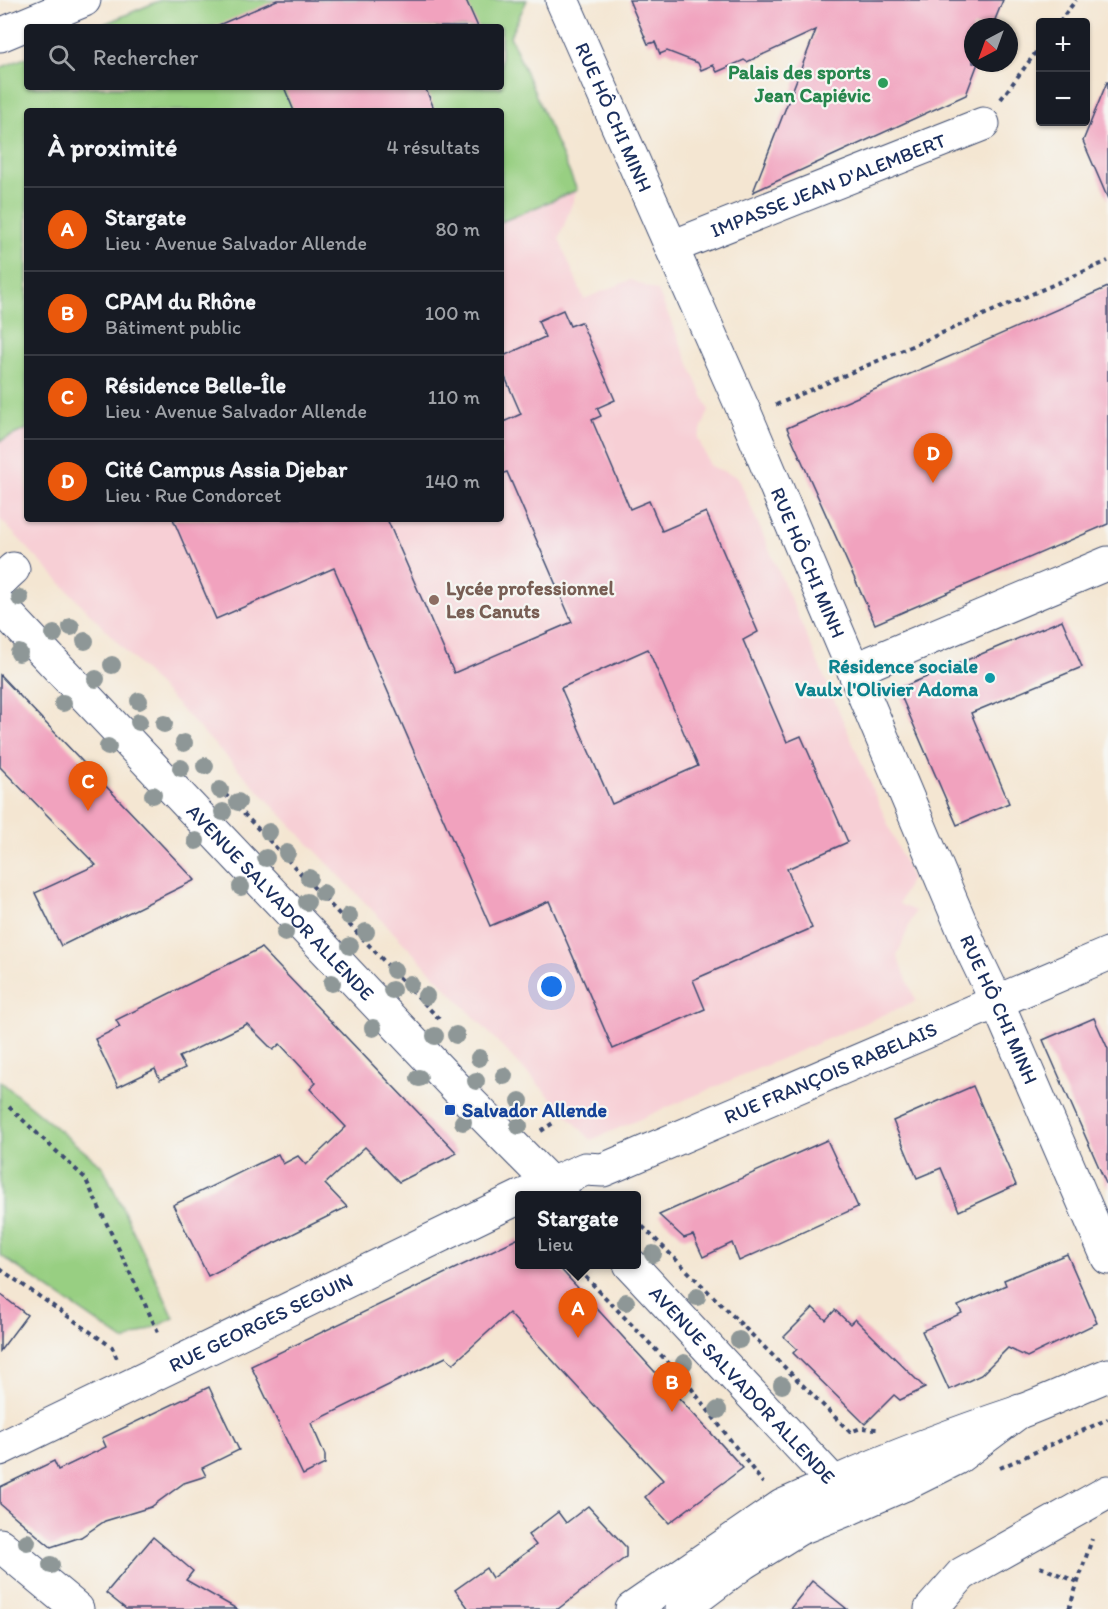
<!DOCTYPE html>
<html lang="fr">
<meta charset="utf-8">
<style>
:root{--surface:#171b24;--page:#242831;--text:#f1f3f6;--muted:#9ea1a6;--line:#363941;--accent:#ea580c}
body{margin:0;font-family:Itim,sans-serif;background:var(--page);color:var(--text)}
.controls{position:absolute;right:18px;top:18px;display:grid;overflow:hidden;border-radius:6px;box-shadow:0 2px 4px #0004}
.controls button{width:54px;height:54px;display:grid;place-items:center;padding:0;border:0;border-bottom:2px solid var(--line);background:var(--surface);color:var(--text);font:30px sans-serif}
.compass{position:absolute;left:964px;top:18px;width:54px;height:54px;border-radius:50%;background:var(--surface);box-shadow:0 2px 4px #0004;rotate:221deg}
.you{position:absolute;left:552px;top:987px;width:21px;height:21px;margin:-15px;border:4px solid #fff;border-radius:50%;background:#1a73e8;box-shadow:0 0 0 9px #1a73e833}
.badge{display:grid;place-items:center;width:39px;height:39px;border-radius:50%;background:var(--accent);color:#fff;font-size:20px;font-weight:700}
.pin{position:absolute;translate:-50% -50px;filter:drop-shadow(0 2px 3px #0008)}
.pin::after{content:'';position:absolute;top:32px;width:21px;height:18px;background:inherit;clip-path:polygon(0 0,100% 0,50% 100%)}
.popup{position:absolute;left:515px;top:1191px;width:126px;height:78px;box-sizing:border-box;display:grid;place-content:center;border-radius:6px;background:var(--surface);filter:drop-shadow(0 2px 4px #0005);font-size:20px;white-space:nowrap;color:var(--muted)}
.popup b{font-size:22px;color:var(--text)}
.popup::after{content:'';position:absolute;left:50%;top:100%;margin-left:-12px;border:12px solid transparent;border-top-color:var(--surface)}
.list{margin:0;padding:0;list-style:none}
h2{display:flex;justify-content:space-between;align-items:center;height:78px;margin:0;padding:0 24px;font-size:26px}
h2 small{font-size:20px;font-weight:400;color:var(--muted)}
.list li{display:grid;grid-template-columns:39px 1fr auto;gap:18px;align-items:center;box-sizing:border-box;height:84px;padding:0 24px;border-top:2px solid var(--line)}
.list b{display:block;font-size:22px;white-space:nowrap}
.list p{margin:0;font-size:20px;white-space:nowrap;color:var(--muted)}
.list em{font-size:20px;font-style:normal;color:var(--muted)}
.icon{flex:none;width:33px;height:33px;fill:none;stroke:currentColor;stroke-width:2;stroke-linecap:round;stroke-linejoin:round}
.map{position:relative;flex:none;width:1108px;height:1609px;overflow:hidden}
.search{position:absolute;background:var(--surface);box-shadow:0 2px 4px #0004;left:24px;top:24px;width:480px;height:66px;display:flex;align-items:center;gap:15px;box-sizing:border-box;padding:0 21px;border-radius:6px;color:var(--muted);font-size:22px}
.panel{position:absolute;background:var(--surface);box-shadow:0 2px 4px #0004;left:24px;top:108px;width:480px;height:414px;border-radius:6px}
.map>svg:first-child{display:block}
</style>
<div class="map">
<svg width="1108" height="1609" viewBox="0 0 1108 1609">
<rect width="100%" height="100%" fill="#f6f6f2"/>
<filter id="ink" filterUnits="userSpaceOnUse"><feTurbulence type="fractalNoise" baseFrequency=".0167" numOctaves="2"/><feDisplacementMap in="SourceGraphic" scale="12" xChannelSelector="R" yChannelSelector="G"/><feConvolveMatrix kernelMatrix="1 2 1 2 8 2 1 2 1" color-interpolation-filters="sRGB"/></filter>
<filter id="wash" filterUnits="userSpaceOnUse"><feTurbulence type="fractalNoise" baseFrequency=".008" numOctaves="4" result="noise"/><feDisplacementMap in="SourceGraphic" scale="24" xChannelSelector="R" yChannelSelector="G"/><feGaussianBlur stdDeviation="1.35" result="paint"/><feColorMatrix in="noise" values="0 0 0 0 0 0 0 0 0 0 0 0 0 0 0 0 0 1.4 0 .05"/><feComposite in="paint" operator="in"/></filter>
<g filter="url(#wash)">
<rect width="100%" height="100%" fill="#f4e6d2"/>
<!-- built -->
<path fill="#f7cfd5" d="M577,190L559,239L584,299L630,280L658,291L709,410L698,438L710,466L738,477L911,878L899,904L915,911L897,956L916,1001L591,1140L0,519V441L27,429V519H501V222Z"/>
<!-- green -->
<g fill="#98cf82" stroke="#5a7f70" stroke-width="1.5">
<path d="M161,0H527L510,36L577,190L501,222V111H27V429L0,441V68L27,57V87H501V27H97Z"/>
<path d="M0,1081L103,1167L174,1318L125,1341L0,1255Z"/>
</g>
<g id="blocks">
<!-- building -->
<g fill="#f1a2be" fill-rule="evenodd">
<path d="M277,0H466L478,27H214Z"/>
<path d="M629,0H1003L992,27H973V63H978L966,95L753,192L816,30L747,62L744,60L717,72L713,65L701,70L698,63L667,51L660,54L655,42L648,44Z"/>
<path d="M1107,82H1108V199L1083,141Z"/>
<path d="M284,87H425L435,111H294Z"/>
<path d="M1108,287V524L875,624L787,428Z"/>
<path d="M563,310L570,326L581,322L615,400L597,408L601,416L592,420L630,509L649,501L662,531L706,512L758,632L743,640L787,742L801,736L848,842L787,869L812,928L693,980L705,1009L613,1049L549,901L490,926L334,568L216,619L173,519H387L454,673L572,622L507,472L501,474V423L521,414L501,368V357L545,337L538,321ZM648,649L698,766L612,804L561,688Z"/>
<path d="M1062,620L1082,667L971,713L1009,803L957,825L898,689Z"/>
<path d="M0,675L161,844L195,880L61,946L35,893L96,865L0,767Z"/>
<path d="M261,948L457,1153L399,1182L365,1147L325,1184L347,1207L208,1276L173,1205L278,1154L283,1164L298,1156L306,1165L346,1127L310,1089L316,1083L280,1044L273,1050L247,1024L179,1057L185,1068L160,1080L155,1069L118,1087L95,1039L120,1027L116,1020Z"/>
<path d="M1094,1018L1108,1049V1188L1043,1040Z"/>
<path d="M973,1086L1016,1185L959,1211L941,1168L917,1178L893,1121Z"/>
<path d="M827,1140L858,1207L739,1261L732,1243L703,1257L693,1235L684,1238L659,1215Z"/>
<path d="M519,1238V1264H556L743,1468L669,1523L645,1497L663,1480L509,1313L453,1364L446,1357L311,1423L325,1455V1464L303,1475L251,1366Z"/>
<path d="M1067,1254L1097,1323L1027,1357L1008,1348L981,1375L949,1390L922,1331L962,1313L958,1306L1006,1285L1004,1280Z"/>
<path d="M0,1294L27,1315L0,1351Z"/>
<path d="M813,1308L826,1320L835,1310L850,1324L855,1319L925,1388L900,1400L894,1395L865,1424L793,1353L797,1349L784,1337Z"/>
<path d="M209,1387L239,1450L202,1468L206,1476L184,1483L151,1507L105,1521L81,1537L51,1547L0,1504V1487L54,1461L58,1470L106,1447L102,1438Z"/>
<path d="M588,1506L626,1547V1557L558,1609H469L455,1590L486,1568L492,1578L536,1545L528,1535L558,1512L566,1523Z"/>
<path d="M153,1537L193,1571L186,1580L237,1609H126L106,1593Z"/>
<path d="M812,1581L847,1609H790Z"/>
</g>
</g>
</g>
<g filter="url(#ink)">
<use href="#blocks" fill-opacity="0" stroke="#3c4a6f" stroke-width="1.5"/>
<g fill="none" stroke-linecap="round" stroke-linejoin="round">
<defs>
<g id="minor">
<path id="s1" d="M562,0L747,418L971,948L997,1002L1108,1258"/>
<path d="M0,35L84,0"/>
<path id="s2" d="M672,247L983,124"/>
<path d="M0,581L13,569"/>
<path d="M854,670L1108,563"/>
<path id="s3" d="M523,1196L585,1169L603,1170L615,1165L1108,954"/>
<path id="s4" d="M0,1449L520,1197"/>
<path d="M0,1545L77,1609"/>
<path d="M632,1609L782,1506L834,1483"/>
<path d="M682,1609L743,1563L798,1529L848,1509"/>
<path d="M931,1609L962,1574L1108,1492"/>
</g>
<g id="major">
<path id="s5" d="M0,606L465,1097L563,1196"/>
<path id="s6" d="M630,1264L834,1483L848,1509L903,1485L957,1458L1020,1411"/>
<path d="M834,1483C895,1456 956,1433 1019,1412C1049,1401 1078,1387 1108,1375"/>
</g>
</defs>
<!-- minor casing -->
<use href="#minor" stroke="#3c4a6f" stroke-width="35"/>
<!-- major casing -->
<use href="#major" stroke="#3c4a6f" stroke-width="35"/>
<!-- path -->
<g stroke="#3c4a6f" stroke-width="4" stroke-dasharray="4.5 4.5" stroke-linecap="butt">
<path d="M1059,22L1076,0"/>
<path d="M1001,99L1040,47"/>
<path d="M776,405L1108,261"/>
<path d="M225,794L441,1021"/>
<path d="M9,1107L85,1178L160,1336"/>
<path d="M541,1131L553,1123"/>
<path d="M636,1220L850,1432L861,1428L878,1429"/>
<path d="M573,1264L685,1380L763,1483"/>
<path d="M0,1269L112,1347L117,1359"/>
<path d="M1000,1468L1108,1419"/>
<path d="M1040,1567L1078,1582"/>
<path d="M1069,1609L1092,1539"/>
</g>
<!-- minor -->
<use href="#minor" stroke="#fff" stroke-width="33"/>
<!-- major -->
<use href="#major" stroke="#fff" stroke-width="33"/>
</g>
<!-- trees -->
<g fill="#8e9797">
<circle cx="20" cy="598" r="9"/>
<circle cx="71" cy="627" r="9"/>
<circle cx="54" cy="634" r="9"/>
<circle cx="85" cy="641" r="9"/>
<circle cx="19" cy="653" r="9"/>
<circle cx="112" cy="665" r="9"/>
<circle cx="96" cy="679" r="9"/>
<circle cx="139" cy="701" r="9"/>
<circle cx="63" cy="703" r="9"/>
<circle cx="139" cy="722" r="9"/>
<circle cx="164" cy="724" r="9"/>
<circle cx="184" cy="743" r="9"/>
<circle cx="108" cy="747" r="9"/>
<circle cx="205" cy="766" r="9"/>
<circle cx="181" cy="768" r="9"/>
<circle cx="220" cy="790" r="9"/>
<circle cx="153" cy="795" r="9"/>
<circle cx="238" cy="802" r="9"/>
<circle cx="223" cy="812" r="9"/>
<circle cx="269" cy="832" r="9"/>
<circle cx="196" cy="841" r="9"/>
<circle cx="287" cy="853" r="9"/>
<circle cx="266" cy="858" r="9"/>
<circle cx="309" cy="878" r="9"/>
<circle cx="241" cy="887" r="9"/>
<circle cx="323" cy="893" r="9"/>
<circle cx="307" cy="902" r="9"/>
<circle cx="349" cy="916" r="9"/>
<circle cx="366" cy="932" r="9"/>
<circle cx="285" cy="933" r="9"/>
<circle cx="350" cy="946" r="9"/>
<circle cx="394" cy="970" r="9"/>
<circle cx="332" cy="983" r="9"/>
<circle cx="410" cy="984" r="9"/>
<circle cx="392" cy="990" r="9"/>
<circle cx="426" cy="996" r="9"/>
<circle cx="373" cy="1028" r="9"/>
<circle cx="456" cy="1035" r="9"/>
<circle cx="435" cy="1036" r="9"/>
<circle cx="479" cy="1058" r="9"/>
<circle cx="504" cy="1076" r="9"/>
<circle cx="419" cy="1078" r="9"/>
<circle cx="476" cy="1081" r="9"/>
<circle cx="520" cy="1101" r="9"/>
<circle cx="463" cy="1122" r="9"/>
<circle cx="519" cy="1126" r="9"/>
<circle cx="653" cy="1254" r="9"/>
<circle cx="697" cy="1297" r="9"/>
<circle cx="626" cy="1302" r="9"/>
<circle cx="739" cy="1340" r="9"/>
<circle cx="684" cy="1363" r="9"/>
<circle cx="782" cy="1385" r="9"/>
<circle cx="718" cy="1410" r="9"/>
<circle cx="27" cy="1542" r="9"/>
<circle cx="51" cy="1565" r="9"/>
</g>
</g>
<!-- markers -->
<circle fill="#2e9e5b" stroke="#f6f6f2" stroke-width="2" cx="883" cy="83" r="6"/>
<circle fill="#8d6e63" stroke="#f6f6f2" stroke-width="2" cx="434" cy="600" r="6"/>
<circle fill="#0f9aa8" stroke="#f6f6f2" stroke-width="2" cx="990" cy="678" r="6"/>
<rect fill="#1a4fb4" stroke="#f6f6f2" stroke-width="2" x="444" y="1104" width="12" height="12" rx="3"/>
<g text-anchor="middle" stroke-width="4.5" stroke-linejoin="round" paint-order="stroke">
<!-- leisure labels -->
<g font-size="20" font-weight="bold" fill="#27864d" stroke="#f6f6f2" text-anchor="end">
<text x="871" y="79">Palais des sports<tspan x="871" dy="23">Jean Capiévic</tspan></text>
</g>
<!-- street labels -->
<g font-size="20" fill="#1b2f5e" stroke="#f6f6f2">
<text dy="7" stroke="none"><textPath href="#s1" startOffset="128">RUE HÔ CHI MINH</textPath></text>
<text dy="7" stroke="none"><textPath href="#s2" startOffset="168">IMPASSE JEAN D'ALEMBERT</textPath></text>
<text dy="7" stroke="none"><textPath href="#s1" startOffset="614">RUE HÔ CHI MINH</textPath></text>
<text dy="7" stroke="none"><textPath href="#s5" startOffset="408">AVENUE SALVADOR ALLENDE</textPath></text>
<text dy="7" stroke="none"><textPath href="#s1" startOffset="1100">RUE HÔ CHI MINH</textPath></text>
<text dy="7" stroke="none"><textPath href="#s3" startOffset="333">RUE FRANÇOIS RABELAIS</textPath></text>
<text dy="7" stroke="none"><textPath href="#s4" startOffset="290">RUE GEORGES SEGUIN</textPath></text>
<text dy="7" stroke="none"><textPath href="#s6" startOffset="165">AVENUE SALVADOR ALLENDE</textPath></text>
</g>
<!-- education labels -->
<g font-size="20" font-weight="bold" fill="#785e54" stroke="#f6f6f2" text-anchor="start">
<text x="446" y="595">Lycée professionnel<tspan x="446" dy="23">Les Canuts</tspan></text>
</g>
<!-- culture labels -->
<g font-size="20" font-weight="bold" fill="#0d838f" stroke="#f6f6f2" text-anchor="end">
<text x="978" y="673">Résidence sociale<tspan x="978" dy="23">Vaulx l'Olivier Adoma</tspan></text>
</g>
<!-- transit labels -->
<g font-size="20" font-weight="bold" fill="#164399" stroke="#f6f6f2" text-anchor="start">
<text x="462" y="1117">Salvador Allende</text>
</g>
</g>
</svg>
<div class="controls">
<button>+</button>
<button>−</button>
</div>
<svg class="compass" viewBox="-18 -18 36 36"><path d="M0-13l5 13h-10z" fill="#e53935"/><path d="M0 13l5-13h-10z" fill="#9ea1a6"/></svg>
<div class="you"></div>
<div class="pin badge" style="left:578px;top:1338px">A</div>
<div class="popup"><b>Stargate</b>Lieu</div>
<div class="pin badge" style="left:672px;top:1412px">B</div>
<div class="pin badge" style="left:88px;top:811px">C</div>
<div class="pin badge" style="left:933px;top:483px">D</div>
<div class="search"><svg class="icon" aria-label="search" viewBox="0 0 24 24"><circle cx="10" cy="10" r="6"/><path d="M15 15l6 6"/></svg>Rechercher</div>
<section class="panel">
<h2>À proximité<small>4 résultats</small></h2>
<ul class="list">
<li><span class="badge">A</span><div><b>Stargate</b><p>Lieu · Avenue Salvador Allende</p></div><em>80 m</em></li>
<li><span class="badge">B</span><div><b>CPAM du Rhône</b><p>Bâtiment public</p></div><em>100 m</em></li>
<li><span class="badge">C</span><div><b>Résidence Belle-Île</b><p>Lieu · Avenue Salvador Allende</p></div><em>110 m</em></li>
<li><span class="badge">D</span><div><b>Cité Campus Assia Djebar</b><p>Lieu · Rue Condorcet</p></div><em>140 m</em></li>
</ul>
</section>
</div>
